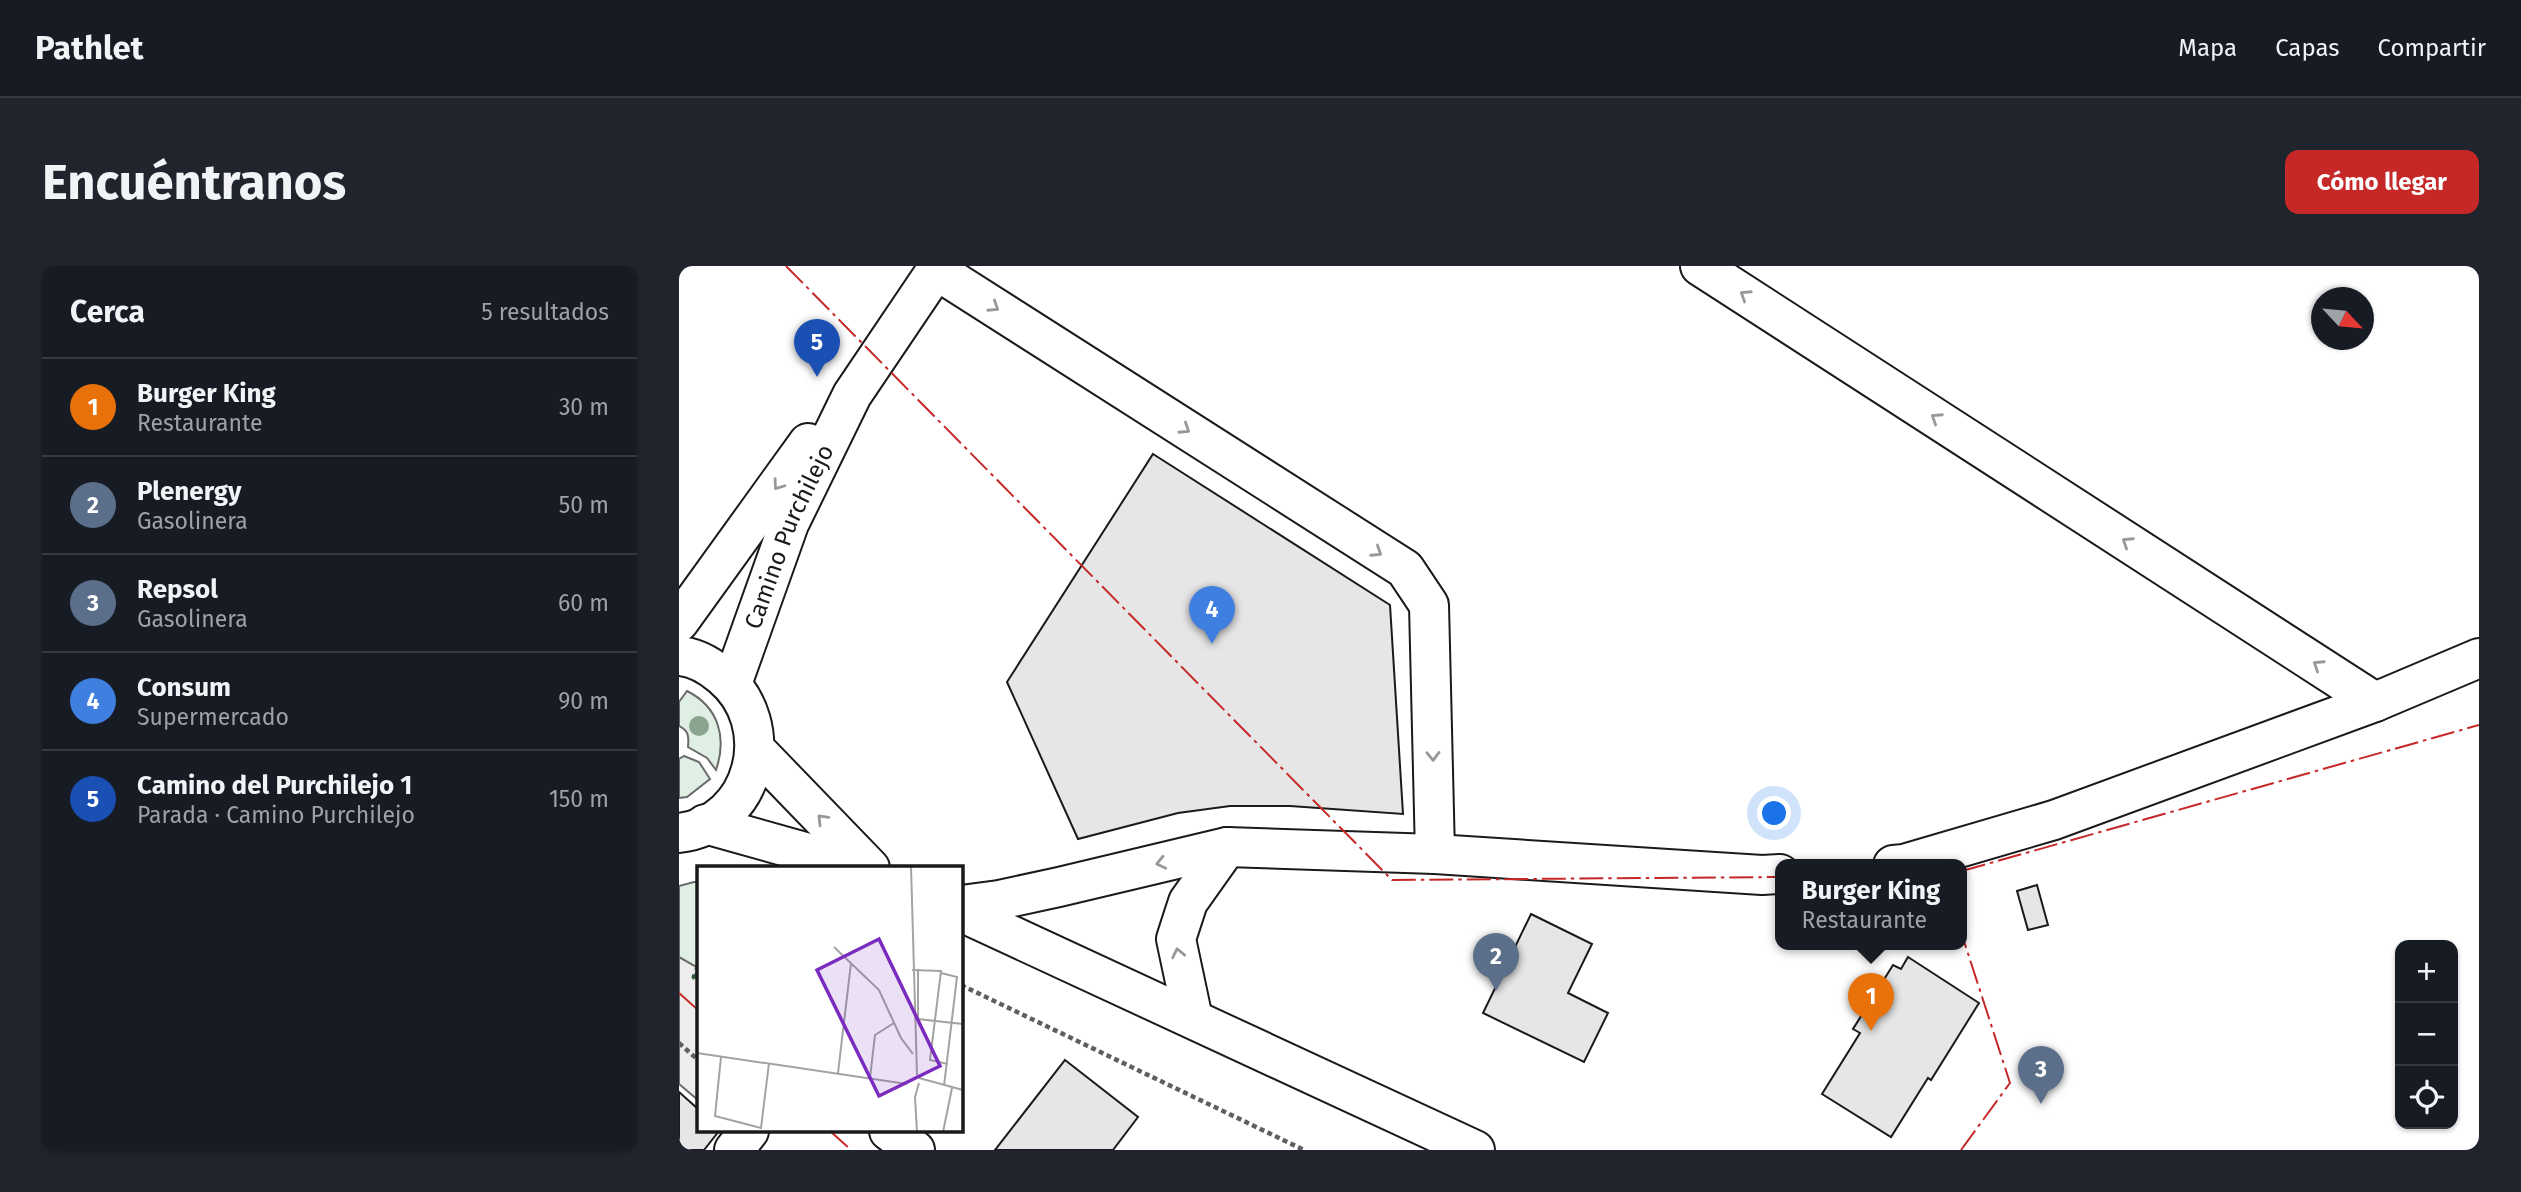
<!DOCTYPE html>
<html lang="es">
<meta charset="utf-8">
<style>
:root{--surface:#171b24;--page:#20242c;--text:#f1f3f6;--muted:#9ea1a6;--line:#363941;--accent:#c62828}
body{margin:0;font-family:"Fira Sans",sans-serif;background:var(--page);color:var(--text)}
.controls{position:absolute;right:21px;bottom:21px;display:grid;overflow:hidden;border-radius:14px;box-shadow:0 2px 5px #0004}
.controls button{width:63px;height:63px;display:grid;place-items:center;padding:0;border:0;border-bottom:2px solid var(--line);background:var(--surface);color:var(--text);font:35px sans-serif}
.compass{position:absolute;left:1632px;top:21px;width:63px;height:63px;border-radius:50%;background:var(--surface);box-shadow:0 2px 5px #0004;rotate:116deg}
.you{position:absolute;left:1096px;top:548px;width:24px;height:24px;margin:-18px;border:5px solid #fff;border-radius:50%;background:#1a73e8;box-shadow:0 0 0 10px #1a73e833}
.badge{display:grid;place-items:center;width:46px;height:46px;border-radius:50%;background:var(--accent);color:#fff;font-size:23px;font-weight:700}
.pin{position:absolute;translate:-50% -58px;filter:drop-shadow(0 2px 4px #0008)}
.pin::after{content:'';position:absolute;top:37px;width:24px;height:21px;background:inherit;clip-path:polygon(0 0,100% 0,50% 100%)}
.popup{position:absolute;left:1096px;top:593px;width:192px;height:91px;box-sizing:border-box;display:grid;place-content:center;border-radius:14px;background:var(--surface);filter:drop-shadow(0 2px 5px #0005);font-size:23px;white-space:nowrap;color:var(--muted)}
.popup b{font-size:26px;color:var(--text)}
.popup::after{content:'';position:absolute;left:50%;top:100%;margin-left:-14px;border:14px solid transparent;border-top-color:var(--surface)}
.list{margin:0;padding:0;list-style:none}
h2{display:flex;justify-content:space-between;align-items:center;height:91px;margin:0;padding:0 28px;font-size:30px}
h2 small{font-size:23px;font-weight:400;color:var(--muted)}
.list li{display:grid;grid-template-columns:46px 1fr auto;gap:21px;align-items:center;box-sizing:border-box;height:98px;padding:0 28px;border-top:2px solid var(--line)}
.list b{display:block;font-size:26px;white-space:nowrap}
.list p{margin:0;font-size:23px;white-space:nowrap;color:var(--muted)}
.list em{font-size:23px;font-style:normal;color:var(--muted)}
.icon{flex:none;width:38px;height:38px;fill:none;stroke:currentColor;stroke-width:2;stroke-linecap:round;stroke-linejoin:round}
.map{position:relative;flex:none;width:1800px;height:884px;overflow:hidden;border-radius:14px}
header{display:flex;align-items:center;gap:42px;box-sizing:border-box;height:98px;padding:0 35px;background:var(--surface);border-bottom:2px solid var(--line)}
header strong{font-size:33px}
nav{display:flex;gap:38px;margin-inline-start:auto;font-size:24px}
.intro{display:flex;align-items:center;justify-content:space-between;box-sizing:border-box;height:168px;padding:0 42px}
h1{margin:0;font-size:49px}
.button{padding:18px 32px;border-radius:14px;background:var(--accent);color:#fff;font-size:24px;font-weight:700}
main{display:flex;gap:42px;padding:0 42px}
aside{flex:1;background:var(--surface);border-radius:14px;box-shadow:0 2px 5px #0004}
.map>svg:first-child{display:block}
</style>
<header>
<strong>Pathlet</strong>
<nav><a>Mapa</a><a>Capas</a><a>Compartir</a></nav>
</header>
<div class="intro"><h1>Encuéntranos</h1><a class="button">Cómo llegar</a></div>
<main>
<aside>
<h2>Cerca<small>5 resultados</small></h2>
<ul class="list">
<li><span class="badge" style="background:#e8710a">1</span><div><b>Burger King</b><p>Restaurante</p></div><em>30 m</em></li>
<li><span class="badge" style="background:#5c6f8a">2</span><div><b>Plenergy</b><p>Gasolinera</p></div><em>50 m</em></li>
<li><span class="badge" style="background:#5c6f8a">3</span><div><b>Repsol</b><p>Gasolinera</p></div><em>60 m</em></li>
<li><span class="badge" style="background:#3f7fe0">4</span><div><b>Consum</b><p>Supermercado</p></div><em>90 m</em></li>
<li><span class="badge" style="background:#1a4fb4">5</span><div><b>Camino del Purchilejo 1</b><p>Parada · Camino Purchilejo</p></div><em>150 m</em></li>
</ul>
</aside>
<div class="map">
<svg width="1800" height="884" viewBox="0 0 1800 884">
<rect width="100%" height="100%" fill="#fff"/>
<!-- green -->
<g fill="#e0efe3" stroke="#6a6a6a" stroke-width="2">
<path d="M8,425C40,441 48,472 37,504L28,492L9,481C10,471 10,465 0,460V436Z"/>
<path d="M5,490L20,496L31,513L8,531L0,532V493Z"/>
<path d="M15,616H19V714L15,711L18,702L0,691V620Z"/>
</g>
<!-- parking -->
<path fill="#ededed" stroke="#6a6a6a" stroke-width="2" d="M0,691L19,702L15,711L19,714V834L0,818Z"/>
<!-- building -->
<g fill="#e6e6e6" stroke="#1a1a1a" stroke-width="2">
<path d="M474,188L711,339L724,548L611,540H551L499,547L399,573L328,416Z"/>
<path d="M1358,619L1369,659L1349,664L1338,625Z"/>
<path d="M852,648L913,678L889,727L929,747L905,796L804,747Z"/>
<path d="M1229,691L1300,737L1252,814L1249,812L1212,871L1143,828L1181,767L1174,763L1214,699L1222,703Z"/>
<path d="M386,794L459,851L434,884H316Z"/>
<path d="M0,826L19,843V865H40L25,884H0Z"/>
</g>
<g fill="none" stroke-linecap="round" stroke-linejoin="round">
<defs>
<g id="minor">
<path d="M1021,0L1696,436"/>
<path d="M257,4L726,303L750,339L756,588"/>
<path d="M1214,599L1225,598L1375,554L1696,436L1800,392"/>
<path d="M282,639L320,634L380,621L548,581L756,588L1083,609L1101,608"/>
<path d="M514,753L497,673L509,636L548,581"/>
<path d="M210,865L236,884"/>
<path d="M55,884L70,865"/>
</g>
<g id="tertiary">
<path d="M0,356L129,177"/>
<path d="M0,390C16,391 31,400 43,410C101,458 77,558 0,567"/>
<path id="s1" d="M53,418L110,258L173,129L260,0"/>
<path d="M76,483L191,602"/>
<path d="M26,558L183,602"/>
<path d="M282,646L796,884"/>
</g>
</defs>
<!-- minor casing -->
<use href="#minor" stroke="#1a1a1a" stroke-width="42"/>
<!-- tertiary casing -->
<use href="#tertiary" stroke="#1a1a1a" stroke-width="42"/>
<!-- path -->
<g stroke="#5f5f5f" stroke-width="4.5" stroke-dasharray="5 3.5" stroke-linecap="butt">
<path d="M282,719L625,884"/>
<path d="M0,777L19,794"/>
</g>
<!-- minor -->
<use href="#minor" stroke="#fff" stroke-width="38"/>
<!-- tertiary -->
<use href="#tertiary" stroke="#fff" stroke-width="38"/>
<!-- hedge -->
<path stroke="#2b5a34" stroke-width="5" stroke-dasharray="3.5 5" stroke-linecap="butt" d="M19,701L15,711L19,714"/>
<!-- power -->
<g stroke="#c62828" stroke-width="2" stroke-dasharray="24 5 3.5 5" stroke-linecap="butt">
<path d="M107,0L713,614L1101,611"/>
<path d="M1283,605L1800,459"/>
<path d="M0,727L19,744"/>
<path d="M151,865L172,884"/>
<path d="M1282,884L1331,817L1283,669"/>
</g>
</g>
<!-- trees -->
<circle fill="#8aa48f" cx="20" cy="460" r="10"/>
<!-- one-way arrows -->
<defs><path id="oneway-chevron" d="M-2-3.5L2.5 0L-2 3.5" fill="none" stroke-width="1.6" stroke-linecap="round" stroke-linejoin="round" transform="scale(1.75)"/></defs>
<g stroke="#989898">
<use href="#oneway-chevron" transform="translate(1066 29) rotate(-147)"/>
<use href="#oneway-chevron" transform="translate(315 41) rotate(33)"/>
<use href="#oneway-chevron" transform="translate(1257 152) rotate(-147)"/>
<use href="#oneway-chevron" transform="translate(506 163) rotate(33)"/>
<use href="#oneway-chevron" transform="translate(99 219) rotate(126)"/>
<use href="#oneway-chevron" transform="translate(1448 276) rotate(-147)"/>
<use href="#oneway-chevron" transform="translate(698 286) rotate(33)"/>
<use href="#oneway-chevron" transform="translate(1639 399) rotate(-147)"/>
<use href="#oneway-chevron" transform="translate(754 490) rotate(89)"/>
<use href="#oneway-chevron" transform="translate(143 553) rotate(-134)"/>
<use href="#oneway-chevron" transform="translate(482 597) rotate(167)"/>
<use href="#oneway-chevron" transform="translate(499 687) rotate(-102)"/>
</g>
<g text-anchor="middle" stroke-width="5" stroke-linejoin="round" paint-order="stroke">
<!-- street labels -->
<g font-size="24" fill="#1a1a1a" stroke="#fff">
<text dy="8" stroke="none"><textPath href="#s1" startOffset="158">Camino Purchilejo</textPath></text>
</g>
</g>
<!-- overview -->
<g transform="translate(18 600)">
<rect width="266" height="266" fill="#fff"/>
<path fill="none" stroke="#a3a3a3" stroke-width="2" d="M214,0L220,209M137,81L182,124L204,172L216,188M221,103V153L266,158M215,104L244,105L233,194L251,198M244,107L260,111L247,220M0,187L210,218M24,191L18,250L64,262L72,197M141,207L154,97M173,212L178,169L197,157M222,212L266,224M220,266L218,231L222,217M246,266L255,222"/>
<path fill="#7b2cbf" fill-opacity="0.15" stroke="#7b2cbf" stroke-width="3.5" d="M182,73L243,200L182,230L120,104Z"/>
<rect width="266" height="266" fill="none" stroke="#1a1a1a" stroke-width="3.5"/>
</g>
</svg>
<div class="controls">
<button>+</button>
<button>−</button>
<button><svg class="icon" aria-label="locate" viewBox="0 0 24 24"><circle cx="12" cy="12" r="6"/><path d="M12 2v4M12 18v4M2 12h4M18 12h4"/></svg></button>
</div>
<svg class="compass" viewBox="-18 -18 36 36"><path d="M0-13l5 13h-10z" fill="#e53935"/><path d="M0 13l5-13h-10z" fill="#9ea1a6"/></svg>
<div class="you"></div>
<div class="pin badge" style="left:1192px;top:765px;background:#e8710a">1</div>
<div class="popup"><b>Burger King</b>Restaurante</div>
<div class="pin badge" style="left:817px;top:725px;background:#5c6f8a">2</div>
<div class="pin badge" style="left:1362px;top:838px;background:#5c6f8a">3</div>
<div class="pin badge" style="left:533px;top:378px;background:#3f7fe0">4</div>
<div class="pin badge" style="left:138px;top:111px;background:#1a4fb4">5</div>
</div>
</main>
